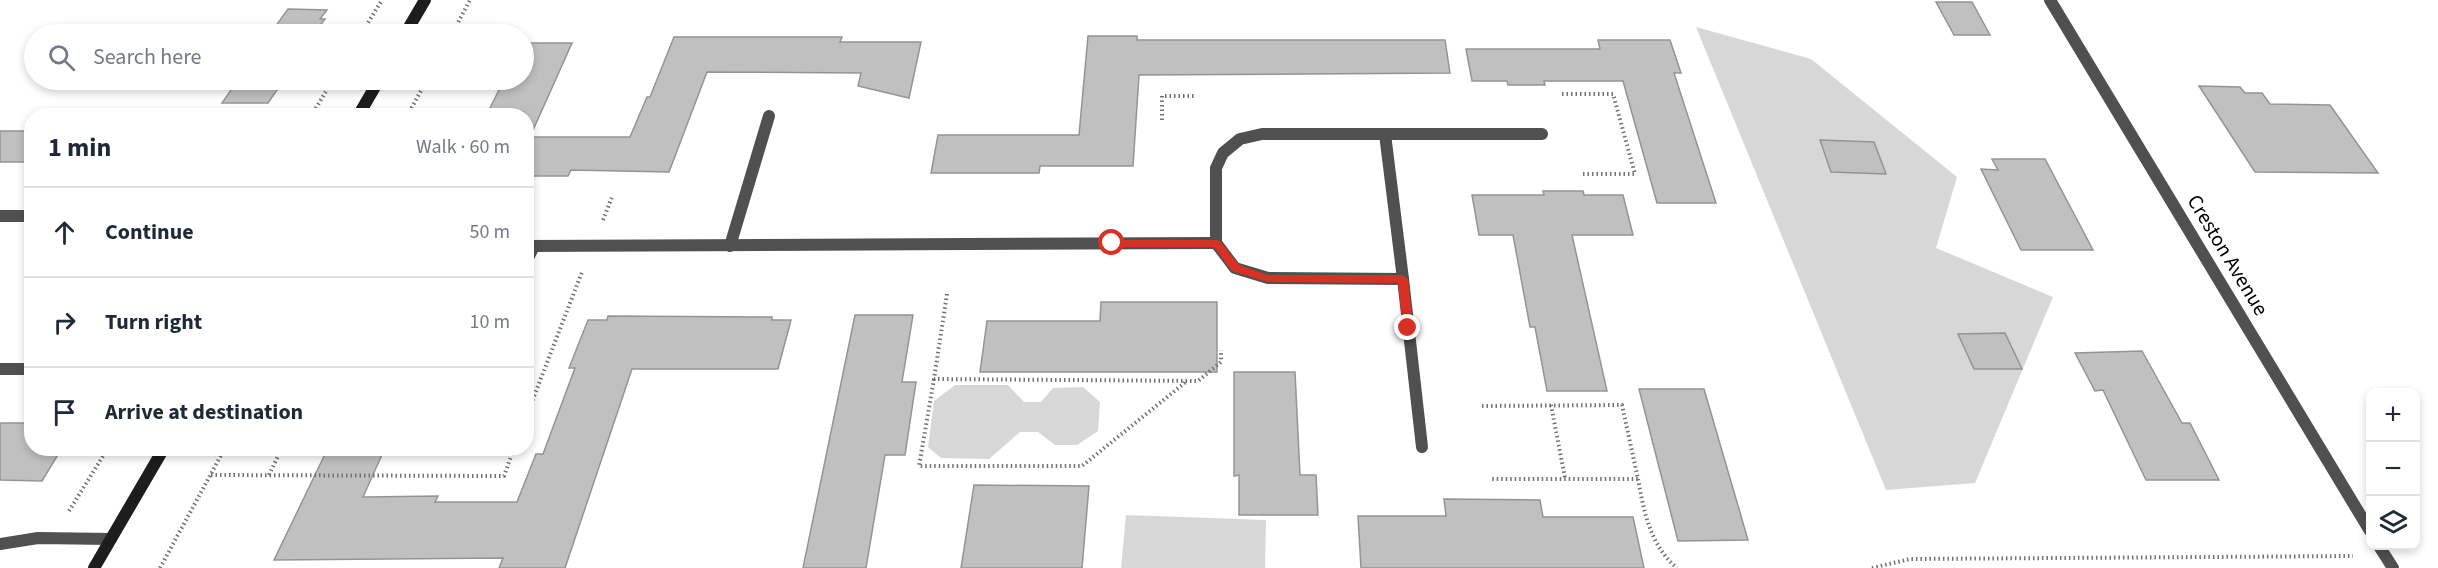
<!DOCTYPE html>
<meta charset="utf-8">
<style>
:root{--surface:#fff;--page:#f6f6f7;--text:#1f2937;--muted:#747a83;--line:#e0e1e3}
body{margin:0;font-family:"Source Sans 3",sans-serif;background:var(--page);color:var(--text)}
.controls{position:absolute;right:18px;bottom:18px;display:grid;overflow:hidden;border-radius:12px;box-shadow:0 3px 9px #0003}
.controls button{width:54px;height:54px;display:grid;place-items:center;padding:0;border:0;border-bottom:2px solid var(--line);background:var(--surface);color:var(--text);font:30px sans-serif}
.stop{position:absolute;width:18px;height:18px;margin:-14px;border:4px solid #d93025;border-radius:50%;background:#fff}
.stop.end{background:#d93025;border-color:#fff;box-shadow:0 2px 6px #0008}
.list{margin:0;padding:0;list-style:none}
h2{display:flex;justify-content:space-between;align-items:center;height:78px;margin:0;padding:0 24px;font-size:26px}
h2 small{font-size:20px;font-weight:400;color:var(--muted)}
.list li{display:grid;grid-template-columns:39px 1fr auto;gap:18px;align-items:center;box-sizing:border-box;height:90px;padding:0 24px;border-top:2px solid var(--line)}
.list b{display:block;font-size:22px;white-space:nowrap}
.list em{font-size:20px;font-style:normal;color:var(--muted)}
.icon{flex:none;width:33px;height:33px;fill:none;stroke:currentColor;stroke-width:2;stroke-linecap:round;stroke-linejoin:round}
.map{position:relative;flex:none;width:2438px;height:568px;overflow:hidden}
.search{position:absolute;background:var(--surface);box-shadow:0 3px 9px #0003;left:24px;top:24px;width:510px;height:66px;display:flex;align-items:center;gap:15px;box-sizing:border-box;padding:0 21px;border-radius:33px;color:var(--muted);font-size:22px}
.panel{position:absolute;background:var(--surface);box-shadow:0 3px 9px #0003;left:24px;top:108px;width:510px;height:348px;border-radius:24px}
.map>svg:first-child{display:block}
</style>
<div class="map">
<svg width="2438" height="568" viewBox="0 0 2438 568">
<rect width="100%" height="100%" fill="#fff"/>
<!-- green -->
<g fill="#d7d7d7">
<path d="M1696,27L1811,59L1957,177L1936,248L2053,297L1975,483L1886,490Z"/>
<path d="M955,385H1008L1024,402H1041L1053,388L1083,387L1100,402L1098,431L1077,445H1055L1038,432H1020L989,459L941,458L928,447L934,401Z"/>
<path d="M1126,515L1266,520L1265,568H1121Z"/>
</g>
<!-- building -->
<g fill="#c0c0c0" stroke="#949494" stroke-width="1.5">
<path d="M1936,2H1972L1990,35H1954Z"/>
<path d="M288,9L327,10L320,19H325L314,34H270Z"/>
<path d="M1088,36H1137V40H1445L1450,73L1139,75L1133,166H1040L1039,173H931L938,135H1079Z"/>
<path d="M674,37H842L840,42H921L909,98L858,86L861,73L707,72L669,172L571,170L568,176H526V116H524V112H488L504,80H524V43H572L530,137H630L647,97H650Z"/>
<path d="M1598,40H1670L1681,73H1674L1716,203H1657L1623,81H1544L1545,85H1508L1507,81H1472L1466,49H1600Z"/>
<path d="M238,80H284L268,103H222Z"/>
<path d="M2199,86L2240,87L2245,93H2262L2270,104L2330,105L2378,173L2255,172Z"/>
<rect x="0" y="131" width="32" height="31"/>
<path d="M1820,140L1874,142L1886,174L1831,172Z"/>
<path d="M1992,159H2045L2093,250H2021L1981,169L1998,170Z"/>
<path d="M1543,191H1583L1584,195H1623L1633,235H1572L1607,391H1547L1535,327H1530L1513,235H1479L1472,195H1544Z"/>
<path d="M1101,302H1217V372H980L987,321H1100Z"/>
<path d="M855,315H913L902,382H916L905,455H885L866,568H803Z"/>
<path d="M608,316L772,317V320H791L778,369H632L565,568H499L503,558L274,560L328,448H385L363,497L438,496L435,502H517L536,454H543L575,368H569L588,320H607Z"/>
<path d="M2005,333L2022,369H1974L1958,334Z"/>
<path d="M2142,351L2182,423H2190L2219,480H2146L2103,390L2095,391L2075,353Z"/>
<path d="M1234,372H1295L1300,475H1316L1318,515H1239V475L1234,476Z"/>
<path d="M1639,389H1704L1748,540L1678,541Z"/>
<path d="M0,423H32V448H62L42,481L0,480Z"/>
<path d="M974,485L1089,486L1082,568H961Z"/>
<path d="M1444,499L1540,500L1543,517H1633L1644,568H1361L1358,516H1446Z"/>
</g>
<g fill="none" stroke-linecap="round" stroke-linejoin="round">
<!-- path -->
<g stroke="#727272" stroke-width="4" stroke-dasharray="1.5 3" stroke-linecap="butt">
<path d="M361,34L382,0"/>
<path d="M452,34L470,0"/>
<path d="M1562,94H1613L1635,174H1583"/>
<path d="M311,116L333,80"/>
<path d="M407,116L427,80"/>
<path d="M1162,120V96H1195"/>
<path d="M603,220L612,197"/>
<path d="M947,294L934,379L1198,381L1221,362V350"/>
<path d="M934,379L919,466H1082L1187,381"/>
<path d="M1551,405L1565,478"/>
<path d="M1482,406L1622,405L1638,479H1492"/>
<path d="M526,417L582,272"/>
<path d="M211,475L504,476L514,448"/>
<path d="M269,475L282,448"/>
<path d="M1638,479C1644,512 1650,545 1677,568"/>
<path d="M69,511L108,448"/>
<path d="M160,568L225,448"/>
<path d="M1872,568L1910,559L2353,556"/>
</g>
<!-- lane -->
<g stroke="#505050" stroke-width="12">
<path d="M1385,134H1542"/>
<path d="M730,246L769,116"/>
<path d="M526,262L534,246"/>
<path d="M1403,279L1422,447"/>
<path d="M0,544L38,538L111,539"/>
</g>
<!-- street -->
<g stroke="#505050" stroke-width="12">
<path d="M2050,0L2370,531"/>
<path d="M1262,134H1385L1403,279L1268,278L1235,268L1216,243V168L1223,153L1240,139Z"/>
<path d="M0,216H32"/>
<path d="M526,246L1216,243"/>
<path d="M0,369H32"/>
<path d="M2379,546L2393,568"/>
</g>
<!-- secondary -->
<g stroke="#1d1d1d" stroke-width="12">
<path d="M405,34L425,0"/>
<path d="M358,116L379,80"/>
<path d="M94,568L164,448"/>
</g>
</g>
<!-- route -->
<path fill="#d93025" d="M1112,240H1216L1220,241L1239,265L1268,275H1403L1408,279L1413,328L1408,332L1403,328L1398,283L1268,282L1232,271L1214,247H1112L1107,243Z"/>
<g text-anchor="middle" stroke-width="4.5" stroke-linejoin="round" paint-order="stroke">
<!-- street labels -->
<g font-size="21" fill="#000" stroke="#fff">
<text transform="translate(2228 255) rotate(59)" y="7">Creston Avenue</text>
</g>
</g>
</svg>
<div class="controls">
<button>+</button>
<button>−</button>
<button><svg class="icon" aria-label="layers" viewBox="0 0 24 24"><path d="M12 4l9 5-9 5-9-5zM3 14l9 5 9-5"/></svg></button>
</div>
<div class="stop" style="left:1112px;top:243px"></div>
<div class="stop end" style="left:1408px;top:328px"></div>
<div class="search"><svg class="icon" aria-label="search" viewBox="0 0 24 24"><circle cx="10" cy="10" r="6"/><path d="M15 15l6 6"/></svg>Search here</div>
<section class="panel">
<h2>1 min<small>Walk · 60 m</small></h2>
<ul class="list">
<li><svg class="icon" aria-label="ahead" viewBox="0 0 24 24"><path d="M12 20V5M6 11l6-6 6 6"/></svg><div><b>Continue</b></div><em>50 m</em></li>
<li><svg class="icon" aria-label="right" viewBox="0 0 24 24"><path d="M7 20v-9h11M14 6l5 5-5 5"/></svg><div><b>Turn right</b></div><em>10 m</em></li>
<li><svg class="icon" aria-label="arrive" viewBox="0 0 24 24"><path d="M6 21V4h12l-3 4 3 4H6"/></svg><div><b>Arrive at destination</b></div></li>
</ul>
</section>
</div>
